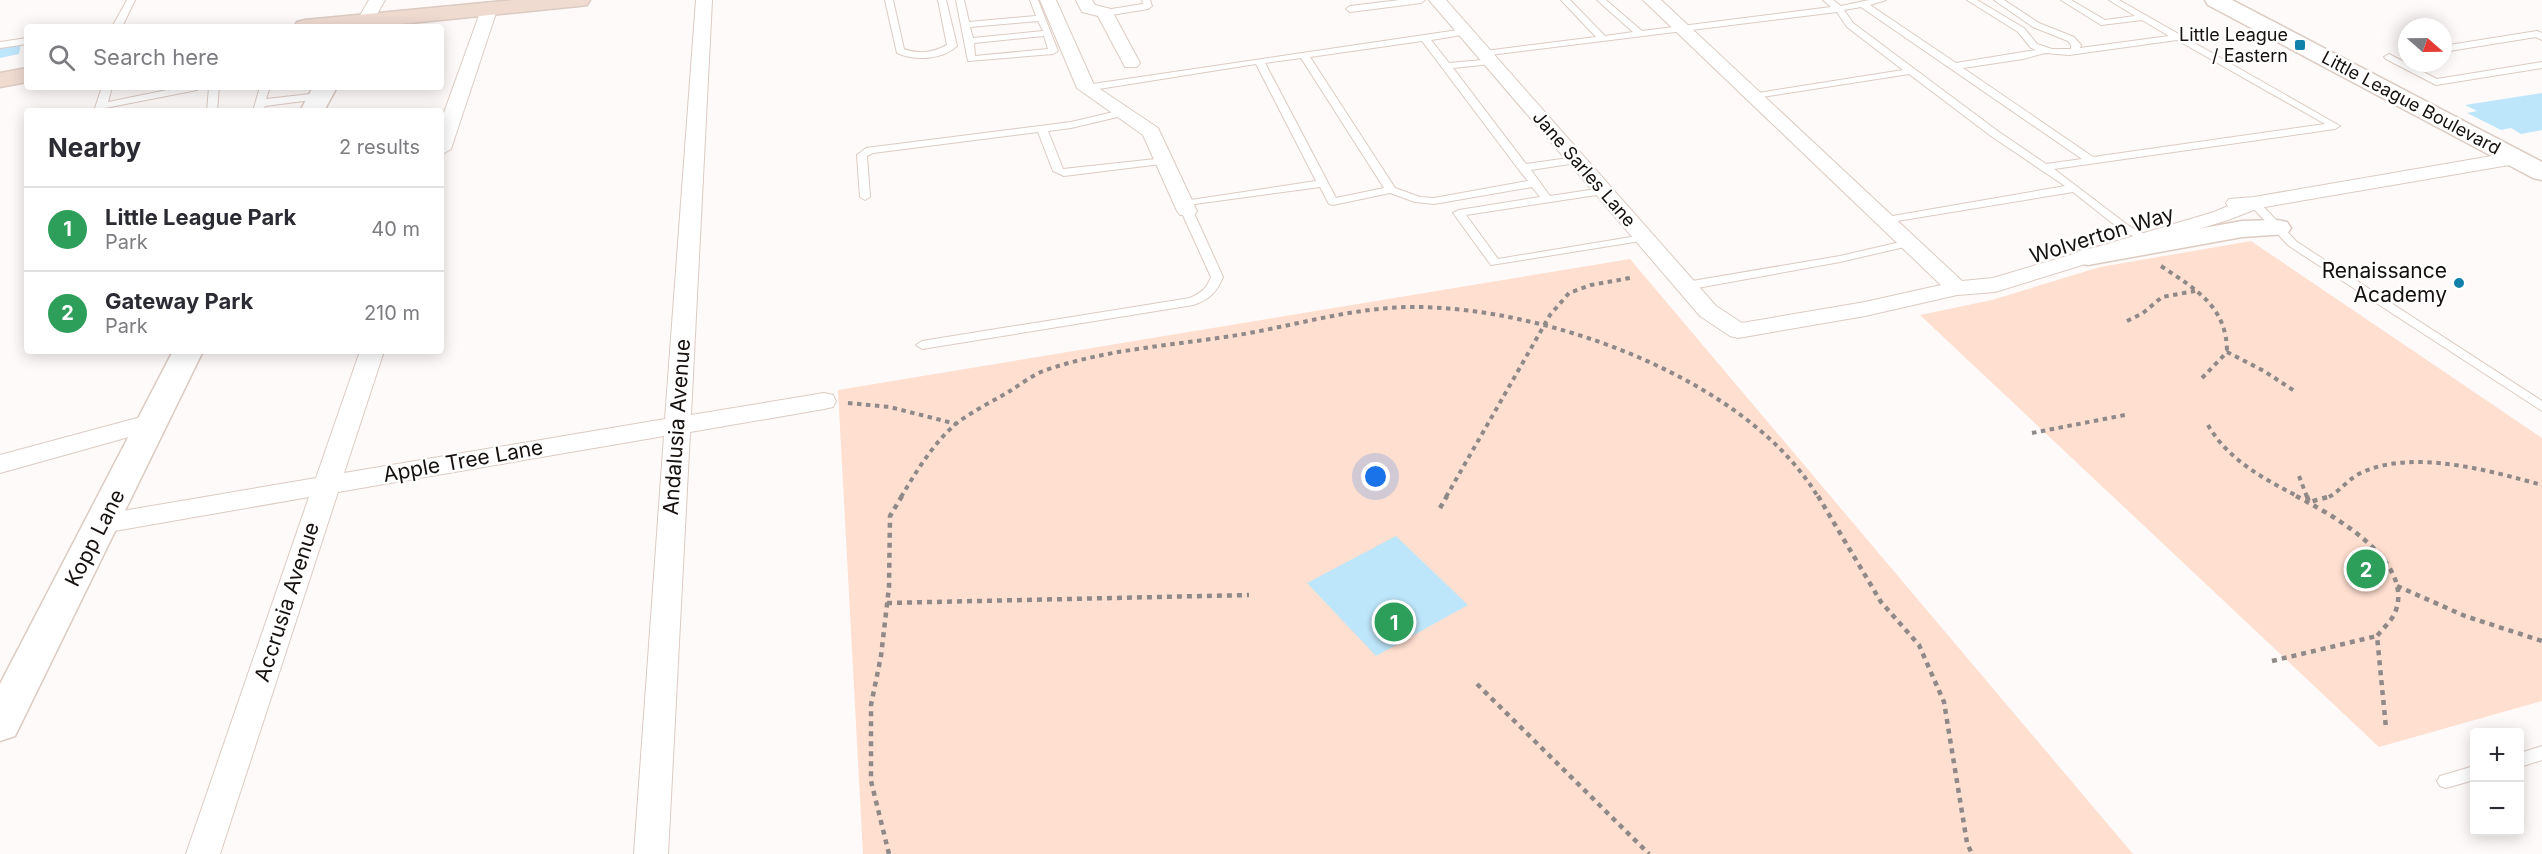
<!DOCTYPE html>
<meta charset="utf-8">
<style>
:root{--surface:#fff;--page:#f2f2f3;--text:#2b2b33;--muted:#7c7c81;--line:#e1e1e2;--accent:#1a73e8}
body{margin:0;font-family:Inter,sans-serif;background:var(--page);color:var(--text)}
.controls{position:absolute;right:18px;bottom:18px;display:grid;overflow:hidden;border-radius:6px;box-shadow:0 3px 15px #0003}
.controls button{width:54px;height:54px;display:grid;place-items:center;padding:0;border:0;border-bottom:2px solid var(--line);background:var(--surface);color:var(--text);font:30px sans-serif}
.compass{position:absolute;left:2398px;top:18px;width:54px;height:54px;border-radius:50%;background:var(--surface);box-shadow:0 3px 15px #0003;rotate:110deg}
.you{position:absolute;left:1376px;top:477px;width:21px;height:21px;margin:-15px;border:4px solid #fff;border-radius:50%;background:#1a73e8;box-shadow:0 0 0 9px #1a73e833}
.badge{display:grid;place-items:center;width:39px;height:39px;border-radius:50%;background:var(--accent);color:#fff;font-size:20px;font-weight:700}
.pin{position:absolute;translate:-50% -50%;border:3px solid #fff;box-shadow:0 2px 6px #0006}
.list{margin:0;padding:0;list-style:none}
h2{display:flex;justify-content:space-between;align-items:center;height:78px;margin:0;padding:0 24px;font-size:26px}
h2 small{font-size:20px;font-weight:400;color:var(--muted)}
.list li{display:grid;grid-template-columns:39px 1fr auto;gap:18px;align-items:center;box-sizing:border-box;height:84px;padding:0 24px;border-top:2px solid var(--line)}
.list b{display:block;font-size:22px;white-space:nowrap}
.list p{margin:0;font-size:20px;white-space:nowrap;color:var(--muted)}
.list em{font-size:20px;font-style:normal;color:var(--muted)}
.icon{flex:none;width:33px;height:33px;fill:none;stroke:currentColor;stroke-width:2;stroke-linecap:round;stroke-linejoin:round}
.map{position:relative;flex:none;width:2542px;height:854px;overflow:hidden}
.search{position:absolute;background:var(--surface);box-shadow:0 3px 15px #0003;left:24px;top:24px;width:420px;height:66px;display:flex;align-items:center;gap:15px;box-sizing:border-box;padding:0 21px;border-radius:6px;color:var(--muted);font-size:22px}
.panel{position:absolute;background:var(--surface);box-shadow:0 3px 15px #0003;left:24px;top:108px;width:420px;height:246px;border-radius:6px}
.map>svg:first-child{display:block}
</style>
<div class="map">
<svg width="2542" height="854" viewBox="0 0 2542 854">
<rect width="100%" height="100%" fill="#fefaf9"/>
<!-- green -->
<g fill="#ffdfd0">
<path d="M2251,241L2542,438V701L2379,747L1920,315L1992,300L2100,267Z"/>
<path d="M1630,259L2133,854H863L838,390Z"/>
</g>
<!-- building -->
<g fill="#bee6fa">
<path d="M21,44L19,54L0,58V47Z"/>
<path d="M2542,93V130L2521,134L2511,128L2501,130L2467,113L2477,111L2465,105Z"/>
<path d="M1396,536L1468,605L1376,656L1307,583Z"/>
</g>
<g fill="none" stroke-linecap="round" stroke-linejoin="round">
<defs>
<g id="service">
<path d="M127,0H135L122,27H112Z"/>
<path d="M885,0H893L904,49C919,55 934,52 947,45L938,0H946L957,46C942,60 915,61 897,53Z"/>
<path d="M956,0H964L969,22L1036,16L1030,0H1038L1058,51L1053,54L968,61ZM1038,21L1043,31L973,38L970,27ZM1044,36L1048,49L975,56L974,43Z"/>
<path d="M1142,0H1150L1152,6L1148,9L1105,16L1101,13L1105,10L1143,4Z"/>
<path d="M1400,0H1425L1421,3L1350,12L1346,9L1350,6Z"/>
<path d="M1561,0H1570L1605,36L1633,32L1597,0H1606L1642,31L1831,7L1823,0H1833L1841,6L1869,0H1886L1870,5L1956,63L2036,50L2031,48L2018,32L1967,0H1977L2024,28L2037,44L2052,49H2071V45L2068,41L2033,27L1994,0H2004L2039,23L2074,37L2081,45L2080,48L2169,36L2142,20L2101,25L2061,0H2071L2105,20L2135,16L2109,0H2119L2340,126L2335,129L2054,169L2129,226L2149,237V241L2145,242L2121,230L2073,192L1885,223L1881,222V218L2065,186L1991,136L1909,74L1749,99V95L1752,94L1903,70L1847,27L1837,12L1482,56L1480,54L1485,51L1596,37ZM1861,7L2082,159L2046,164L1999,132L1853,23L1844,10ZM2177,40L2325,124L2093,157L1963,68L2023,59L2045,53L2069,55Z"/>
<path d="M1465,29L1470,32L1468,34L1431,40L1449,63L1494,59L1496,61L1491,64L1453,68L1526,164L1576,157L1581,160L1576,163L1531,170L1550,196L1603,188L1608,191L1603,194L1466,215L1498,259L1643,235L1647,236V240L1491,265L1453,213L1459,210L1540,197L1532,187L1434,204L1415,202L1390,193L1333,205L1329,204L1320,187L1180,206L1179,204L1184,201L1316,181L1256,64L1086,91L1081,88L1086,85ZM1422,41L1519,170L1528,181L1434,198L1420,197L1395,188L1310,57ZM1301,58L1384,188L1336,198L1265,63Z"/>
<path d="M2537,31L2542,33V40L2536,37L2443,52V46Z"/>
<path d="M27,38V44L0,48V42Z"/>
<path d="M2389,54L2437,79L2542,62V68L2436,85L2386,59L2384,57Z"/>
<path d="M102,87H112L108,102L182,87H202L197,90L105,108L103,111H94Z"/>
<path d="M209,87H219L217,111H207Z"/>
<path d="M260,87H270L266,99L319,93L324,96L319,99L265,106L263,111H253Z"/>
<path d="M1122,110L1126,111V115L1071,128L1048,131L1063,169L1165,158L1170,161L1169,163L1064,176L1053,171L1038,132L873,153L867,156L870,197L865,200L860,197L857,155L866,148L1071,122Z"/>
<path d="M2254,200L2258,201L2297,242L2542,401V411L2289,246L2250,205V201Z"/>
<path d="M1187,208L1193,211L1223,277C1217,292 1209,300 1193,305L922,349L916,345L922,341L1190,298C1201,293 1207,288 1211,277L1181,211Z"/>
<path d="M1909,240L1913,241V245L1840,262L1686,290L1680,286L1686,282L1840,256Z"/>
<path d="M2542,746V760L2520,767V753Z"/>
<path d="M2474,766V780L2446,788L2440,786L2437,781L2440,776Z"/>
</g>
<g id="minor">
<path d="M369,0H385L372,23L366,24L358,19Z"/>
<path d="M696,0H712L691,415L824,393L833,395L836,401L833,407L824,409L690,432L668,854H634L664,436L338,492L220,854H186L309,497L103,533L93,530L89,523L93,516L316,478L360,351H384L344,473L665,419Z"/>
<path d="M1040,0H1056L1094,85L1158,128L1197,211L1194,215H1180L1177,211L1143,135L1077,88Z"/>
<path d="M1076,0H1092L1095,5L1111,9L1140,63L1137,67H1125L1098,16L1082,12Z"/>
<path d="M1429,0H1446L1716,306L1742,323L1865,302L1941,285L1643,0H1661L1962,281L1993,278L2214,212L2228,206L2226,203L2229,199L2254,197L2515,152L2522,154L2525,158L2522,162L2515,164L2259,208L2228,220L1995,292L1957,295L1865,316L1738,338L1730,336L1700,316Z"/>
<path d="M490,2L498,7L451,149L441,155V121L482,7Z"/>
<path d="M152,414L161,416L165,422L161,428L0,473V455Z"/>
</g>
<g id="tertiary">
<path d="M2205,0H2232L2542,162V180L2533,178L2208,5Z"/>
<path d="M313,87H337L324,111H300Z"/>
<path d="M2277,220L2287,222L2291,228L2287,234L2242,237L2088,265L2078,263L2074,257L2078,251L2088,249L2242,221Z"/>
<path d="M173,351H203L15,736L0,741V684Z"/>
</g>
<g id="secondary">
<path d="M514,0H590L587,5L579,6L371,27H294L297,22L305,20Z"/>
<path d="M27,68V82L0,87V73Z"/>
</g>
</defs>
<!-- service casing -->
<use href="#service" stroke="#dccbc2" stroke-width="2"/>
<!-- minor casing -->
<use href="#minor" stroke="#dccbc2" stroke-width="2"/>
<!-- tertiary casing -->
<use href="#tertiary" stroke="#dccbc2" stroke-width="3"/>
<!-- secondary casing -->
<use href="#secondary" stroke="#dccbc2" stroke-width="3"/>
<!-- path-far1 -->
<g stroke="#8f8a88" stroke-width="4" stroke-dasharray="4.5 4.5" stroke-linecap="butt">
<path d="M2161,266C2195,289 2227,306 2227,352"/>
<path d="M2127,321L2143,313L2162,297L2195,291"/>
<path d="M2202,378L2227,352L2264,371L2296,392"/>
<path d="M848,403L890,407L956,424"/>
<path d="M2208,425C2228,460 2264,479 2299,497"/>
<path d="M2032,433L2125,415"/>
<path d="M2299,476L2307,497"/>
<path d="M901,497C916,472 934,442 957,423C973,411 993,401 1010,391C1021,384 1034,374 1046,370C1104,350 1165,346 1225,337C1288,328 1350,307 1414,307C1547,307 1748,379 1818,497"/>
<path d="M1446,497L1550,315L1569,293L1591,285L1630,278"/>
<path d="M2329,497C2341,490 2350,477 2363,472C2414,449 2491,471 2542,485"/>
</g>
<!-- path -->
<g stroke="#8f8a88" stroke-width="4.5" stroke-dasharray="5 5" stroke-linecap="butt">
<path d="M1818,496L1881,602L1919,645L1944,702L1967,843L1972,854"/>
<path d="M2296,496C2331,514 2413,559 2396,610C2393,620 2383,628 2377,636L2386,728"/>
<path d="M2307,496L2309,502L2332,496"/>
<path d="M1440,508L1447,496"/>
<path d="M2397,586L2465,616L2542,641"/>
<path d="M887,603L1249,595"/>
<path d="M2272,661L2377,636"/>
<path d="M1477,684L1649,854"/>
<path d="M889,854L871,781V705L881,656L889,587L890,516L902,496"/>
</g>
<!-- service -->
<use href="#service" fill="#fff" fill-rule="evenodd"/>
<!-- minor -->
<use href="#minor" fill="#fff" fill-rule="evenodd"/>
<!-- tertiary -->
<use href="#tertiary" fill="#fff" fill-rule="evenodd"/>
<!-- secondary -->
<use href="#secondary" fill="#f0dbd1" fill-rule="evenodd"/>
</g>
<!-- markers -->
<g fill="#1082a9" stroke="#fff" stroke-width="2">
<rect x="2294" y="39" width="12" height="12" rx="3"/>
<circle cx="2459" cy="283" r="6"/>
</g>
<g text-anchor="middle" stroke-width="5" stroke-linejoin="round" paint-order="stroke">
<!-- far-poi labels -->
<g font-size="18" fill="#16110e" stroke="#fff" text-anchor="end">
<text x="2288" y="41">Little League<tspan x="2288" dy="21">/ Eastern</tspan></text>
</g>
<!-- far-street labels -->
<g font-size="18" fill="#16110e" stroke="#fff">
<text transform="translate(2411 103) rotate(28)" y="6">Little League Boulevard</text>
<text transform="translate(1584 169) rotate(49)" y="6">Jane Sarles Lane</text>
</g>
<!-- street labels -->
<g font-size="21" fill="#16110e" stroke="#fff">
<text transform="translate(2102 235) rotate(-17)" y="7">Wolverton Way</text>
<text transform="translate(677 427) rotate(-86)" y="7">Andalusia Avenue</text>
<text transform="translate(463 461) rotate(-10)" y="7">Apple Tree Lane</text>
<text transform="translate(95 538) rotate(-63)" y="7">Kopp Lane</text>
<text transform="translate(287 602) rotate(-72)" y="7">Accrusia Avenue</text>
</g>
<!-- poi labels -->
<g font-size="21" fill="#16110e" stroke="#fff" text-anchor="end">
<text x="2447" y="278">Renaissance<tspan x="2447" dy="24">Academy</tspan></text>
</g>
</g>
</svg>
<div class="controls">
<button>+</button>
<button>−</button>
</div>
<svg class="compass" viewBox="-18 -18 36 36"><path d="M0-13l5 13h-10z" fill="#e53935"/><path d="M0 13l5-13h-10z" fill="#7c7c81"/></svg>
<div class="you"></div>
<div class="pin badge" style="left:1394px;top:622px;background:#2e9e5b">1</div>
<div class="pin badge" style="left:2366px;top:569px;background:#2e9e5b">2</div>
<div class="search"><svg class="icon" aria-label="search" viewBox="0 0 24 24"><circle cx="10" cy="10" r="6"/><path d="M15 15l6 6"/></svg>Search here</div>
<section class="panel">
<h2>Nearby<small>2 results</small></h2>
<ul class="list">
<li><span class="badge" style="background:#2e9e5b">1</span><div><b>Little League Park</b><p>Park</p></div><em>40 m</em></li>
<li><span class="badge" style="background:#2e9e5b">2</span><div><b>Gateway Park</b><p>Park</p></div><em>210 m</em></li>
</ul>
</section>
</div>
